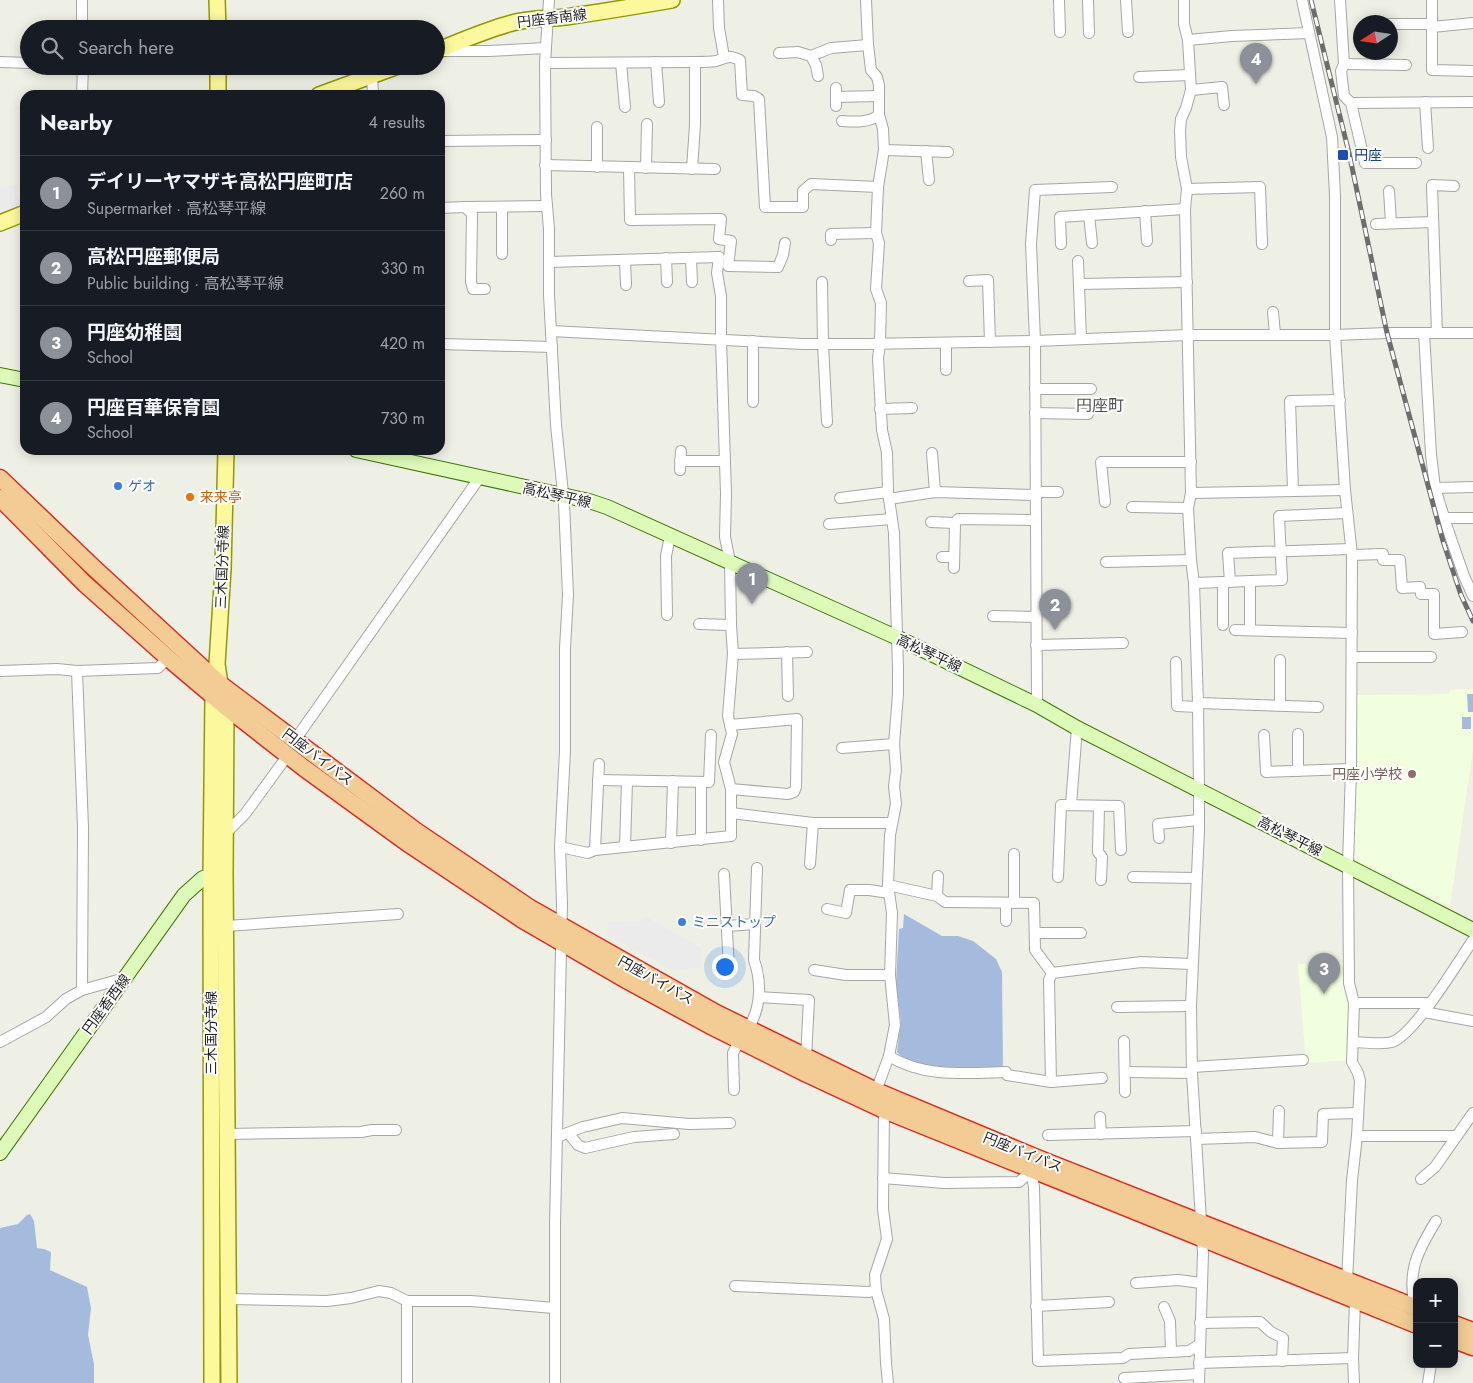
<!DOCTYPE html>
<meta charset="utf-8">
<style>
:root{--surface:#171b24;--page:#242831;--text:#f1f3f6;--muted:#9ea1a6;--line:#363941;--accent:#8c9099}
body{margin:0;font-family:Jost,"Noto Sans JP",sans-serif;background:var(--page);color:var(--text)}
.controls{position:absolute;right:15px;bottom:15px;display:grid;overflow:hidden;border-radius:10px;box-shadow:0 2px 12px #0003}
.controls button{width:45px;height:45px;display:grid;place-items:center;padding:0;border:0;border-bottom:1px solid var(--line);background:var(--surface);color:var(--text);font:25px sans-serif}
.compass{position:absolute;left:1353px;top:15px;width:45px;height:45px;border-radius:50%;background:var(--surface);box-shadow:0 2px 12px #0003;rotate:258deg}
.you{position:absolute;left:724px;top:966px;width:18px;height:18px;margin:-12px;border:4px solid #fff;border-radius:50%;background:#1a73e8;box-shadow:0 0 0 8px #1a73e833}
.badge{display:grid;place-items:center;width:32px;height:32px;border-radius:50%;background:var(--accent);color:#fff;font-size:16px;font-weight:700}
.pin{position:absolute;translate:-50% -41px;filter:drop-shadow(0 1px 2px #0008)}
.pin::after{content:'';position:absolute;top:26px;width:18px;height:15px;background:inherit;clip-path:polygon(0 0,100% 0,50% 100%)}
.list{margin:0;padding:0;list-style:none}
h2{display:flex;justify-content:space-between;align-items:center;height:65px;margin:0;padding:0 20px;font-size:21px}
h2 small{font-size:16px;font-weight:400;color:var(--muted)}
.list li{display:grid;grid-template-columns:32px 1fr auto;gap:15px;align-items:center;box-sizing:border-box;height:75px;padding:0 20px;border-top:1px solid var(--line)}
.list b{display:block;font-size:19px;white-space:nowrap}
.list p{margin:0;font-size:16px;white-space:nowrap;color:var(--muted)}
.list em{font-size:16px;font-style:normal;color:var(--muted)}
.icon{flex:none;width:28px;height:28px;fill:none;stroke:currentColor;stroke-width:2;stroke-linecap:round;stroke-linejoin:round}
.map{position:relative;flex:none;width:1473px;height:1383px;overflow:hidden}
.search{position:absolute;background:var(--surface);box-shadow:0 2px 12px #0003;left:20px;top:20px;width:425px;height:55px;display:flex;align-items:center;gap:12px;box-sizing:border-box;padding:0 18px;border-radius:28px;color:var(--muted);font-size:19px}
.panel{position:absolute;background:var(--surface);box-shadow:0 2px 12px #0003;left:20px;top:90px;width:425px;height:365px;border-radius:15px}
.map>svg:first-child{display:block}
</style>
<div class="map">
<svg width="1473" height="1383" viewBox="0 0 1473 1383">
<rect width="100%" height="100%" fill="#eff0e5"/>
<!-- education -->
<g fill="#f2ffde">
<path d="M1473,689V749L1450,906L1358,863L1354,857L1356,695L1449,694L1451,690Z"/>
<path d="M1346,962L1352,1004L1349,1060L1306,1063L1298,964Z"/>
</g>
<!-- parking -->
<g fill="#ebebeb">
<path d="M17,185V194L23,207L0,216V187Z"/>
<path d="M647,917L701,948V967L673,971L607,935L608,922L640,921Z"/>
</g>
<!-- water -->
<g fill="#a5bbdd">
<path d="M1467,694H1473V712H1468Z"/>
<rect x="1462" y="717" width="9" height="12"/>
<path d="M904,914L942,936H958L973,941L996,959L1002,972L1003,1069H942L906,1061L897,1052L901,1021L896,983L899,929L903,928Z"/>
<path d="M30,1214L34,1221L37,1248L44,1249L51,1252L50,1270L87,1287L91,1308L88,1335L94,1364V1383H0V1228L18,1224L27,1215Z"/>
</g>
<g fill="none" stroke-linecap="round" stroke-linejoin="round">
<defs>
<g id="minor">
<path d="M82,0V29"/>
<path d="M549,0L545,63L546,194L549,229V295L556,425L564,503L568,595L565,648V751L560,847L562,904L555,1225V1383"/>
<path d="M718,0L719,28L724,57"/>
<path d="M866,0L868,45L871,70L877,77L879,85V115L883,129L884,150L878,187L876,233L879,243L876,289L881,303L880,344L878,358L882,430L887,453L888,492L894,533L898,669V694L894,744L896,770L894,786L896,804L890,835L888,885L892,913L890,975L895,1025L889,1056L876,1091L884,1110L883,1209L887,1239L875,1275L876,1290L884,1319L886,1363L888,1383"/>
<path d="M1059,0L1060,32"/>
<path d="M1088,0L1089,33"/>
<path d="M1126,0L1128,32"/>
<path d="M1184,0V24L1188,40L1191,90L1186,108L1181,119L1180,130L1181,157L1187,189L1185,209L1191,493L1188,508L1191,560L1194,583L1198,703L1199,789V830L1191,1006L1192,1073L1203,1253L1199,1383"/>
<path d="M1302,0L1332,137L1335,196V335L1345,490L1352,555L1351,769L1348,865L1349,983L1354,1003L1352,1062L1358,1073L1360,1081L1357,1136L1352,1180L1347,1281"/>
<path d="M1340,0L1344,64L1341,71L1344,96L1351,103L1365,163H1416"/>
<path d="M1432,0V70L1473,71"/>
<path d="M1390,24H1432"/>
<path d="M1432,27L1473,23"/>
<path d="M1188,40L1232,36L1309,33"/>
<path d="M444,51H489L546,48"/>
<path d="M779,53L798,52L811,56L816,65L818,76"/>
<path d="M811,56L831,48L868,45"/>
<path d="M0,62L29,63"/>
<path d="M656,62L659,102"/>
<path d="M545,63L695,62C701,62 710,62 716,61C728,58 727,54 740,60L742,95L754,96L759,99L765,207H803V191L811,184L878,187"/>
<path d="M621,63L625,107"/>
<path d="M1344,64L1406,65"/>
<path d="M372,76L373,95"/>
<path d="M1139,77L1190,75"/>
<path d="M836,88V106"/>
<path d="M1191,90L1222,87L1224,105"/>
<path d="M82,95L83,66"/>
<path d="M836,97L879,96"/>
<path d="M1425,102L1428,148"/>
<path d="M1351,103L1473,102"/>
<path d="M842,121C855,122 868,123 879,115"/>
<path d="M440,141L546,140"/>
<path d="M884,150L948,152"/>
<path d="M926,151L929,180"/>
<path d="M545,165L715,169"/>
<path d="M597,167V127"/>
<path d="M629,168L630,220L721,219L719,239L731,241L728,266L778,267L783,255L785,243"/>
<path d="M646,168L647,124"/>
<path d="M692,169L695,125V62"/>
<path d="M1187,189L1260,187L1262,244"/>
<path d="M1389,191L1391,223"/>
<path d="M465,207L547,206"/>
<path d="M440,208L465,207L472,214L471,282L473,289H485"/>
<path d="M1145,211L1147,241"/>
<path d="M1089,215L1092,243"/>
<path d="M1376,224L1433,222"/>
<path d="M831,240V234L876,233"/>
<path d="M1061,244L1060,217L1185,209"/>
<path d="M502,254V207"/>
<path d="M666,258L667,282"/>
<path d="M691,258L692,282"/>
<path d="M625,260L626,285"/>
<path d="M1078,261L1081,339"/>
<path d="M549,262L719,257L717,273L721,296V339L726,493L725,537L730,562L731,625L733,654L728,716L732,734L724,762L731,789V836L595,850L588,853L560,847"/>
<path d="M969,281L988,280L990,342"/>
<path d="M822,282L823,344L827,422"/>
<path d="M1079,284L1187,282"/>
<path d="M1273,312L1275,334"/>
<path d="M551,331L803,344H864L1035,341L1188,335H1335L1387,333H1473"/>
<path d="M1424,333L1431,454L1435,488L1448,530L1464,576L1473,596"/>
<path d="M1437,333L1432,185L1454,186"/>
<path d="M440,344L552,347"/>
<path d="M946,370V343"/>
<path d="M1035,389H1091"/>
<path d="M753,402V341"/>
<path d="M880,409L912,408"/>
<path d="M1035,413L1088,414"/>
<path d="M932,453L935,492"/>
<path d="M680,461H724"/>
<path d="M680,470L681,451"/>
<path d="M1435,488L1473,487"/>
<path d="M1293,491L1290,401L1340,400"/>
<path d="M1035,492H1058"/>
<path d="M1191,493L1345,490"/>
<path d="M840,498L888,492"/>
<path d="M889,499L935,492L1035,495"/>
<path d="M1105,502L1101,462H1191"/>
<path d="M1132,507L1188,508"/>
<path d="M1444,518H1473"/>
<path d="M931,522L955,523"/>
<path d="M829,524L892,519"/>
<path d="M1352,555L1383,554V560H1400L1402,588L1420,587L1421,594H1434V634L1462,632"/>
<path d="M942,557H954"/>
<path d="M1106,562L1191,560"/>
<path d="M954,568L955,523L958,519L1035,520"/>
<path d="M1223,582V625"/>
<path d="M1230,582L1228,553L1351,549"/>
<path d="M1194,583L1282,580L1279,516L1347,513"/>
<path d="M667,615L666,556L670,536"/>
<path d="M993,616L1036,617"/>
<path d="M699,624L731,625"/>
<path d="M1235,630L1352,633"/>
<path d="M1250,630V582"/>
<path d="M1036,645L1123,643"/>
<path d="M787,652L788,696"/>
<path d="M733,654L807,652"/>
<path d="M1352,657H1431"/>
<path d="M1280,660V705"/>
<path d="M1176,662L1177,706L1198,707"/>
<path d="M0,671L57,669L77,671L158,668L168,658"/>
<path d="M77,671L83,827L82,990"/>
<path d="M1198,703L1318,707"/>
<path d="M1037,705L1035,341L1031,244L1035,190L1112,187"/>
<path d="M730,725L797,719L796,787L794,792L788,794L731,789"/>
<path d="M1298,734V771"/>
<path d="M1264,735L1266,772L1351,769"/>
<path d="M295,740L480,477"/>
<path d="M842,748L894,744"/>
<path d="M598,780L709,782L711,735"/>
<path d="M701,782V840"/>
<path d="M1071,805L1077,728"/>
<path d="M1099,806L1098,852L1102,857L1101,880"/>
<path d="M731,813L813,823H891"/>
<path d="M225,834L245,814L288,755"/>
<path d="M1159,838L1158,824L1199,820"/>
<path d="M671,843L673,781"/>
<path d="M625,847L627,781"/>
<path d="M595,850L599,764"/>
<path d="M810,864L813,823"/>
<path d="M724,874L729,969"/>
<path d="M1058,877L1061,805L1119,806L1121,850"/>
<path d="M1133,877L1196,878"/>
<path d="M888,885L937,896L945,902L1034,903L1035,950L1052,973L1049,980L1051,1082"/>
<path d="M937,896L938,876"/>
<path d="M1014,903V854"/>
<path d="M827,909L846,913L850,890H869L889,893"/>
<path d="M1006,921V903"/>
<path d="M226,926L398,914"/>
<path d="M727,926L755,924"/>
<path d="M1035,933H1081"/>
<path d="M814,970L846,975H890"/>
<path d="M1052,973L1141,962L1192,964"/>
<path d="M759,997L809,1000L806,1058"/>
<path d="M1354,1003H1430"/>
<path d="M1117,1007L1191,1006"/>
<path d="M1424,1012L1473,1021"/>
<path d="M748,1029C761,1008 762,983 754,960L757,868"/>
<path d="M1124,1041L1125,1092"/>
<path d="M0,1042L46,1017L66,999L82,990L125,978"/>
<path d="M1353,1042C1365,1042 1381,1045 1392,1042C1414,1035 1458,962 1473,940"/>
<path d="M889,1056C923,1078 968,1073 1006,1072L1007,1075L1051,1082L1102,1078"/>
<path d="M1192,1067L1303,1060"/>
<path d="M1125,1072L1192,1073"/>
<path d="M734,1090L733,1053L739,1041"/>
<path d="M1100,1117L1101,1134"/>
<path d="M568,1133L578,1145L585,1148L634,1137L674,1134"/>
<path d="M227,1134L361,1132L372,1130H396"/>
<path d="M1048,1135L1196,1131"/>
<path d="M1357,1136H1457"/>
<path d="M557,1137L583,1127L622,1118L689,1124L730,1123"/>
<path d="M1196,1139L1255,1137L1278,1143L1322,1142L1323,1114L1358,1113"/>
<path d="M1278,1143L1279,1111"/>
<path d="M1034,1166L1031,1171L1034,1187L1038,1361L1123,1358L1129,1354L1189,1351L1200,1344"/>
<path d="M883,1178L944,1183L1019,1182L1031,1171"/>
<path d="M1421,1179L1435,1167L1473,1113"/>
<path d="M1136,1283L1178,1280L1201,1283"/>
<path d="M735,1286L869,1292L876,1290"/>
<path d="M228,1299L327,1301L351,1298L379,1291L391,1293L407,1301V1383"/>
<path d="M407,1301H471L554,1308"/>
<path d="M1036,1306L1109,1302"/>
<path d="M1164,1307L1170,1321L1171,1352"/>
<path d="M1415,1308C1407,1271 1417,1252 1436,1221"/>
<path d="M1200,1323L1260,1322L1271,1332L1283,1338L1282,1361"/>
<path d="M1199,1363L1353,1358"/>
<path d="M1124,1378L1199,1374"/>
<path d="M1354,1383L1353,1358L1355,1300"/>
<path d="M1428,1383L1431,1364"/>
</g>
<g id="secondary">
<path d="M0,375L25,380"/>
<path d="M356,450L589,501L607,507L898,638L1037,705L1077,728L1473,930"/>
<path d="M0,1153L184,895L203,878L222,874"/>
</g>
<g id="primary">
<path d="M217,0L218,29"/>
<path d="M436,51C461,41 486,30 512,23C530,18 548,19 566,17C601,12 637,6 672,0"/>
<path d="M218,66V95"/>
<path d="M319,95L398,66"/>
<path d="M0,223L25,213"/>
<path d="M226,450L223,569L217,664L220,684L226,707L225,874L229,1383"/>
<path d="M212,1383L211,875L213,696L218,687"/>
</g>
<g id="trunk">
<path d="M0,478L94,568L220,684L416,831L530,908L716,1013L876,1091L1037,1158L1417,1308"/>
<path d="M0,498L85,584L168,658L226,707L304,768L406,842L523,920L628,981L709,1025L807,1074L884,1110L1417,1325"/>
<path d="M1454,1324L1473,1331"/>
<path d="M1454,1340L1473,1347"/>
</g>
</defs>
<!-- minor casing -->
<use href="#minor" stroke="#a6a6a6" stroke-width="12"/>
<!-- secondary casing -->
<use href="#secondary" stroke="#3e7704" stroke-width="16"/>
<!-- primary casing -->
<use href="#primary" stroke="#919900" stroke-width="18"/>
<!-- trunk casing -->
<use href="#trunk" stroke="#dc2c24" stroke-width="19"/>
<!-- minor -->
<use href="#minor" stroke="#fff" stroke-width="10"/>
<!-- secondary -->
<use href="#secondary" stroke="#ddfab9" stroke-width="14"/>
<!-- primary -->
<use href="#primary" stroke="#fcf89d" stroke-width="15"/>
<!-- trunk -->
<use href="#trunk" stroke="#f2cc94" stroke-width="16"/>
<defs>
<path id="rail" d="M1311,0L1349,153L1387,333L1443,541L1461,595L1473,621"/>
</defs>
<!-- rail casing -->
<use href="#rail" stroke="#6d6d6d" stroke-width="5"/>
<!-- rail -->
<use href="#rail" stroke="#fff" stroke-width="3" stroke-dasharray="9" stroke-linecap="butt"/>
</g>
<!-- markers -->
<rect fill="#1a4fb4" stroke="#fff" stroke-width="2" x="1337" y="149" width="12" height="12" rx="2.5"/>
<g fill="#3f7fe0" stroke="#fff" stroke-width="2">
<circle cx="118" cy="486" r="5"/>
<circle cx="682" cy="922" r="5"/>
</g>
<circle fill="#e8710a" stroke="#fff" stroke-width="2" cx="190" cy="497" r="5"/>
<circle fill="#8d6e63" stroke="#fff" stroke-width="2" cx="1412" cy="774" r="5"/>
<g text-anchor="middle" stroke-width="4" stroke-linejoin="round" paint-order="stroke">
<!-- street labels -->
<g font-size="14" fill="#1f1f1f" stroke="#fff">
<text transform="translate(552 18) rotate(-7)" y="5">円座香南線</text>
<text transform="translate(557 495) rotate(13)" y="5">高松琴平線</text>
<text transform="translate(222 567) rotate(-88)" y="5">三木国分寺線</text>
<text transform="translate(929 653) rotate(25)" y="5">高松琴平線</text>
<text transform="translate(318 757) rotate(37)" y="5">円座バイパス</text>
<text transform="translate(1290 836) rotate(27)" y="5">高松琴平線</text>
<text transform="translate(656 980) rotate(29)" y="5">円座バイパス</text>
<text transform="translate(106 1004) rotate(-54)" y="5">円座香西線</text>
<text transform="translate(211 1033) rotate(-90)" y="5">三木国分寺線</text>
<text transform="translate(1023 1152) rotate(22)" y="5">円座バイパス</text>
</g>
<!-- transit labels -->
<g font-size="14" fill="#164399" stroke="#fff" text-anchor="start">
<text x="1354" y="160">円座</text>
</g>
<!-- shop labels -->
<g font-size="14" fill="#366cbe" stroke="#fff" text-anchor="start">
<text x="128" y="491">ゲオ</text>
<text x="692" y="927">ミニストップ</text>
</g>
<!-- food labels -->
<g font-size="14" fill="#c56008" stroke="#fff" text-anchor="start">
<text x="200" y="502">来来亭</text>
</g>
<!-- education labels -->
<g font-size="14" fill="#785e54" stroke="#fff" text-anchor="end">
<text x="1402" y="779">円座小学校</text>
</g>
<!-- quarter labels -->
<g font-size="16" fill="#525252" stroke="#fff">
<text x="1100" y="411">円座町</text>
</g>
</g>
</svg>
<div class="controls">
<button>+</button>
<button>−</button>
</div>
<svg class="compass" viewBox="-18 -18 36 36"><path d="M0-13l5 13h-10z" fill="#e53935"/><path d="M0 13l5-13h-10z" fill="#9ea1a6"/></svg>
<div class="you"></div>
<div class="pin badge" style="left:752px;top:604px">1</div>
<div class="pin badge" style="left:1055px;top:630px">2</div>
<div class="pin badge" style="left:1324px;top:994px">3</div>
<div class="pin badge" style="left:1256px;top:84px">4</div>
<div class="search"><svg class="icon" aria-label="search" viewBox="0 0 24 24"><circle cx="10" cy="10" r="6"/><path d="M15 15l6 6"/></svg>Search here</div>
<section class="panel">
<h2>Nearby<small>4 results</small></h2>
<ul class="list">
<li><span class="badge">1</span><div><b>デイリーヤマザキ高松円座町店</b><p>Supermarket · 高松琴平線</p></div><em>260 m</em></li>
<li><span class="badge">2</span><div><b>高松円座郵便局</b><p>Public building · 高松琴平線</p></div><em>330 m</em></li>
<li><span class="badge">3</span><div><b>円座幼稚園</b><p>School</p></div><em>420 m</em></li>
<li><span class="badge">4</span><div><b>円座百華保育園</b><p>School</p></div><em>730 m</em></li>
</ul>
</section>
</div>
